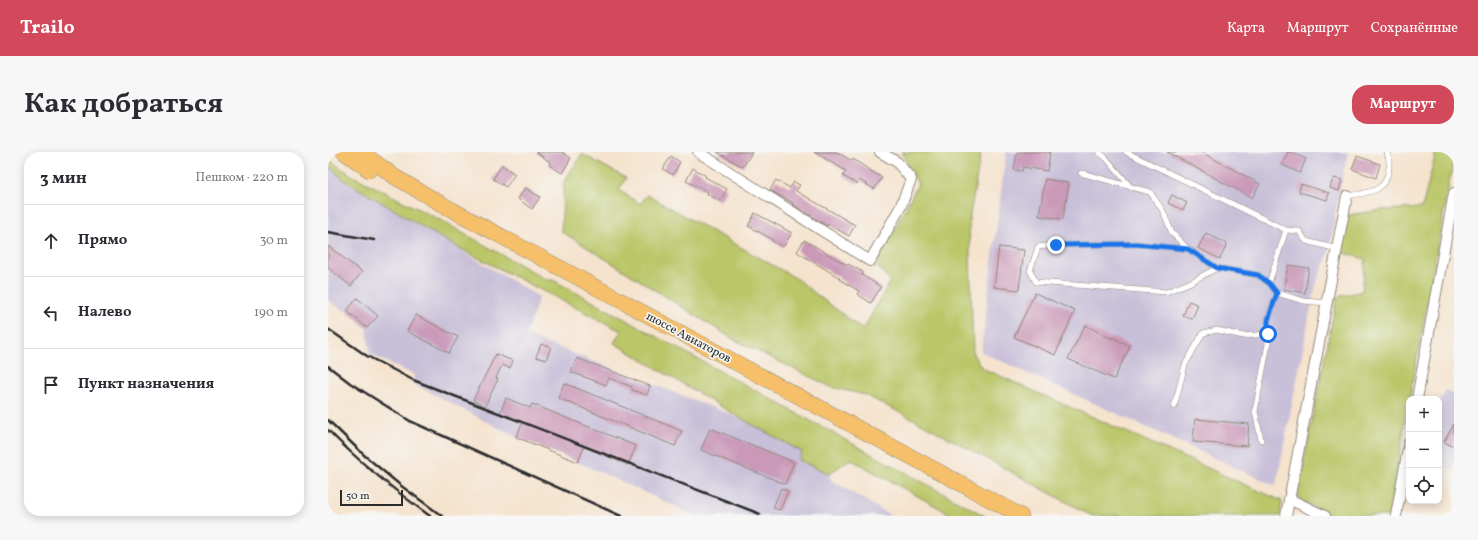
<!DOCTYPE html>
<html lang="ru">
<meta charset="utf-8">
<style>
:root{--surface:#fff;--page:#f7f7f7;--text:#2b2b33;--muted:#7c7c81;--line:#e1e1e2;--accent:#d1495b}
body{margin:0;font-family:Vollkorn,serif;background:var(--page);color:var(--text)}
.controls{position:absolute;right:12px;bottom:12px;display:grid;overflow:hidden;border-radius:8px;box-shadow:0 2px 10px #0003}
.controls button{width:36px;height:36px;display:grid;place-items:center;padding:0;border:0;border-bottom:1px solid var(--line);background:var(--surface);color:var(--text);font:20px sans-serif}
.scale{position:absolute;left:12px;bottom:10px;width:63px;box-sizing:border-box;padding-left:4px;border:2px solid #2b2b2b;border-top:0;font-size:11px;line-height:14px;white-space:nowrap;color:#2b2b2b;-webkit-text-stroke:3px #f6f6f2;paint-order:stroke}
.stop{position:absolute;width:12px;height:12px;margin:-9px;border:3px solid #1a73e8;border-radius:50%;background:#fff}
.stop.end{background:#1a73e8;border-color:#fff;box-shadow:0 1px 4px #0008}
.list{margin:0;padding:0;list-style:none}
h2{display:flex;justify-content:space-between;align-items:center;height:52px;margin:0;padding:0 16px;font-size:17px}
h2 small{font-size:13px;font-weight:400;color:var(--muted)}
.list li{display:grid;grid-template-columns:26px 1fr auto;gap:12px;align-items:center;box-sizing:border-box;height:72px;padding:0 16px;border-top:1px solid var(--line)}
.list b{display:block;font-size:15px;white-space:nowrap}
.list em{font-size:13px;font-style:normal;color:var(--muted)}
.icon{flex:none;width:22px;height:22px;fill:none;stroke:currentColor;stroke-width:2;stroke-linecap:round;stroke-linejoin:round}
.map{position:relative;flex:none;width:1126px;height:364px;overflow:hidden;border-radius:16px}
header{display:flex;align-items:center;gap:24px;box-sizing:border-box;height:56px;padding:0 20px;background:var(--accent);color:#fff}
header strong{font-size:19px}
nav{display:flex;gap:22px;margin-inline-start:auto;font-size:14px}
.intro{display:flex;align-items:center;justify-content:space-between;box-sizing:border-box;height:96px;padding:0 24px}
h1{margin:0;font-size:28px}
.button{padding:10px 18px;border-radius:16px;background:var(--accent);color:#fff;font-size:14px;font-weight:700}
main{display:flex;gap:24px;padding:0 24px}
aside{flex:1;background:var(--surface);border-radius:16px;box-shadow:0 2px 10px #0003}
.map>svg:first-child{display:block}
</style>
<header>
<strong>Trailo</strong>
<nav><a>Карта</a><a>Маршрут</a><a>Сохранённые</a></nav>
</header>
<div class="intro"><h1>Как добраться</h1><a class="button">Маршрут</a></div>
<main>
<aside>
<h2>3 мин<small>Пешком · 220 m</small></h2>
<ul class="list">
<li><svg class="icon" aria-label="ahead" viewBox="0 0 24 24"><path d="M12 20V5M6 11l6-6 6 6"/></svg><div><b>Прямо</b></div><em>30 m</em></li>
<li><svg class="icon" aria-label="left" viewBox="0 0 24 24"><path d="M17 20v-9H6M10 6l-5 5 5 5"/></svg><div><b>Налево</b></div><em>190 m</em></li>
<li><svg class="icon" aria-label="arrive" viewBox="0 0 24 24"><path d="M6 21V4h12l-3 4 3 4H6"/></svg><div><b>Пункт назначения</b></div></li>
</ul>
</aside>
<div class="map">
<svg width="1126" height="364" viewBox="0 0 1126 364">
<rect width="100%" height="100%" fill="#f6f6f2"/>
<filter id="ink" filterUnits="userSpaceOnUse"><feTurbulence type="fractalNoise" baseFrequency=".025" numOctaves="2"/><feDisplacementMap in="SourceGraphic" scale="8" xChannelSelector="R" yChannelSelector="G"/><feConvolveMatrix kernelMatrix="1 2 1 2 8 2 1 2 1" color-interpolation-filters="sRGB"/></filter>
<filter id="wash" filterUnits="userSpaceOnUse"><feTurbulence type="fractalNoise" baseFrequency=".012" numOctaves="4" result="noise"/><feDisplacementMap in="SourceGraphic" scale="16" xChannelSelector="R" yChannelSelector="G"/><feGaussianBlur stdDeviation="0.9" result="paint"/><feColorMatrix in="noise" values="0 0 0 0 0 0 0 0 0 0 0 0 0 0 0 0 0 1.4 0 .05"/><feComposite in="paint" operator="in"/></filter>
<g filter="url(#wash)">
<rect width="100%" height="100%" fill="#f5e3ce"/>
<!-- industrial -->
<g fill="#c8bfd8">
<path d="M678,0H1020L1011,39L1001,100L987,135L948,334L653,200Z"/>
<path d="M0,13L16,28L211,145L198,183L412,266L474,300L471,308L501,322L503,328L563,364H454L451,363L450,364H368L250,310L188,285L84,231L86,223L42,202L39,176L19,159L14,158L0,148Z"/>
<path d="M1118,238L1126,242V320L1111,311V252Z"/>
</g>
<!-- green -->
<g fill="#bac668" stroke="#72784a">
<path d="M573,0H653L641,69L645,202L654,216L954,349L952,364H764L593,271L537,243L503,235L405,187L233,79L236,29L254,2L298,26L291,38L312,52L319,43L466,125L535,178L562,129L548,113L590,32Z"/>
<path d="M1108,0H1126V4L1060,364H1006L975,350L969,343L1009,145L1034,139L1037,107L1013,100L1020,63L1053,58L1094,56Z"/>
<path d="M0,7L23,23L112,68L219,128H225L657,364H626L522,307L501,322L471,308L474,300L412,266L286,191L293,179L127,94L16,28L0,13Z"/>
</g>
<g id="blocks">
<!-- building -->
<g fill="#ca99b8">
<path d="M208,0H234L243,6L234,21L221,13L222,10Z"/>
<path d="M389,0H424L415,15Z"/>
<path d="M486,0H509L524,9L525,7L554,26L546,37L531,28L529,32L515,24L518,19Z"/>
<path d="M689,0H722L719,19L695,15L694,19L686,18Z"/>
<path d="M839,0H873L932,32L924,46Z"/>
<path d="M960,0H963L978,7L972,21L954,13Z"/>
<path d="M343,4L352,10L345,23L335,17Z"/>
<path d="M1029,4L1052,12L1048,26L1024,17Z"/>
<path d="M174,13L187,22L178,35L165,27Z"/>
<path d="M365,16L378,24L377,25L399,37L392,49L379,42L380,40L358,29Z"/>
<path d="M1005,26L1014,28L1011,39L1002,36Z"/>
<path d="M717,27L741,31L735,67L711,64Z"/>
<path d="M448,28L462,36L466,30L472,33L468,39L527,73L521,84L500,72L499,74L464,52L465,51L442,38Z"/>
<path d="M973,32L1001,41L999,48L971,40Z"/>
<path d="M197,36L212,45L204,57L190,47Z"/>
<path d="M844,43L859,51L855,58L840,51Z"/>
<path d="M427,61L464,81L455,95L444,89V87L420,74Z"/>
<path d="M878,81L899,92L892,107L870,96Z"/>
<path d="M476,88L519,113L520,112L535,120L534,123L553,135L543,151L529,142L531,139L511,127L512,126L469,100Z"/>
<path d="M0,94L34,120L23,134L0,116Z"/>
<path d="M671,95L696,98L691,138L666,135Z"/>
<path d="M960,113L981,116L977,141L956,137Z"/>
<path d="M707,141L747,159L727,203L686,185Z"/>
<path d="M29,146L50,164L39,176L19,159Z"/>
<path d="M861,149L870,153L864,167L855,164Z"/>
<path d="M88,163L130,185L121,201L79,179Z"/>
<path d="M757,173L784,187V185L802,194L786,227L740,207Z"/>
<path d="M213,192L223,195L218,208L208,205Z"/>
<path d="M168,202L185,209L182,216L174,213L168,226L170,227L157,254L145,248Z"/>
<path d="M249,206L322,234L319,243L304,238V235L281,226L278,233L243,220Z"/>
<path d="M236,231L354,279L347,294L230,246Z"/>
<path d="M178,246L202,256L204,252L308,294L300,313L256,295L250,310L188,285L195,270L172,261Z"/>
<path d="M867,267L921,272L919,294L865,290Z"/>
<path d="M1126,272V295L1116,290Z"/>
<path d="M382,276L466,310L457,332L373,298Z"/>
<path d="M453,336L460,339L452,358L445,356Z"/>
</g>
</g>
</g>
<g filter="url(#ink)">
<use href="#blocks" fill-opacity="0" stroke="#90877c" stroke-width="1"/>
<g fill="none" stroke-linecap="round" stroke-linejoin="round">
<defs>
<g id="service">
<path d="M771,0L778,6L801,33"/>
<path d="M798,0L958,78L971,79L978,89L1009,97"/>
<path d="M753,21L822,40L835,59L844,81L860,97"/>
<path d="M1019,44C1026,43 1044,40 1049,37C1062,29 1063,12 1059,0"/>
<path d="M889,116L860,97L808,92L728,93L710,95L702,119L708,130L838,140L861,131L889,116L930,123L941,131L949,141L976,149L999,151"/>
<path d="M941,131L958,78"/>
<path d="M846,255L857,213L875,181L889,178L915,184L940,182"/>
<path d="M933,288L927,259L940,192V167L949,141"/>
</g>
<g id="minor">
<path d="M370,0L542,109L573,54L583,27L569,10L552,0"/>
<path d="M1089,247L1126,41"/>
<path d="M961,347L997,364"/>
<path d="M958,364L1019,44"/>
<path d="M1068,364L1081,291"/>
</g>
<g id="primary">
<path d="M16,0L41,18"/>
<path d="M33,0L67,25L117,54L693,364"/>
</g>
</defs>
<!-- service casing -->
<use href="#service" stroke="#90877c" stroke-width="6"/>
<!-- minor casing -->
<use href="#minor" stroke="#90877c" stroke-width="12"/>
<!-- primary casing -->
<use href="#primary" stroke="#90877c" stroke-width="16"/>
<!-- service -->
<use href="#service" stroke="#fff" stroke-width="5"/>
<!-- minor -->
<use href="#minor" stroke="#fff" stroke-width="10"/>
<!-- primary -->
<use href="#primary" stroke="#f6c06b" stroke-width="15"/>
<!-- rail -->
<g stroke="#2b2b2b" stroke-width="2.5">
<path d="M0,80L46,88"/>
<path d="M0,177L39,204L85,228L432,362"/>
<path d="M0,214L22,231L82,269L293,364"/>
<path d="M0,268L36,303L72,333L114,364"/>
<path d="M0,278C31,310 66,338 102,364"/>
</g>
</g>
</g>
<g fill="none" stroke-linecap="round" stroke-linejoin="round" filter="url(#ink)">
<!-- route -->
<path stroke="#1a73e8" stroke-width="5" d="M728,93L808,92L860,97L889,116L930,123L941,131L949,141L940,168V182"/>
</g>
<g text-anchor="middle" stroke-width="3.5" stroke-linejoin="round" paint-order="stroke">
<!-- street labels -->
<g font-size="12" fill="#2b2b2b" stroke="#f6f6f2">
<text transform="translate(361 185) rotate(28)" y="4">шоссе Авиаторов</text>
</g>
</g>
</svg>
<div class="controls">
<button>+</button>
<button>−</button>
<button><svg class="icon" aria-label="locate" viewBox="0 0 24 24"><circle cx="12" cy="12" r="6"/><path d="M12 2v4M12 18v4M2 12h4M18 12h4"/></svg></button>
</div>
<div class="scale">50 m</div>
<div class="stop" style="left:940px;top:182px"></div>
<div class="stop end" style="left:728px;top:93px"></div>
</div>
</main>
